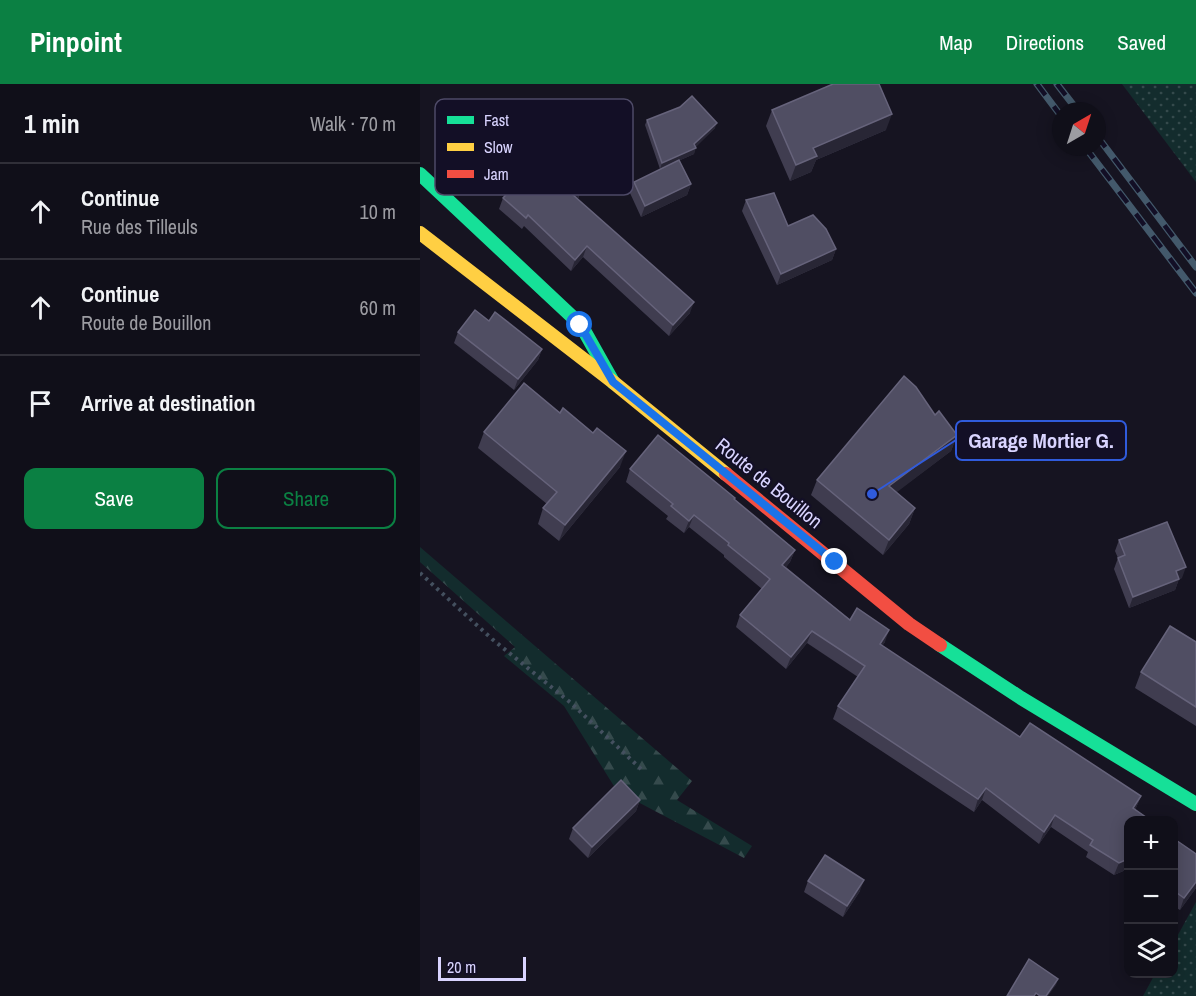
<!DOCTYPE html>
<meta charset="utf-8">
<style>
:root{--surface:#100f19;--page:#191822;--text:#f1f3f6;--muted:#9c9ca2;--line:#302f38;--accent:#0b8043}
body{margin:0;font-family:"Archivo Narrow",sans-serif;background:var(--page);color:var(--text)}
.controls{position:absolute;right:18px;bottom:18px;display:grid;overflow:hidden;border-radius:12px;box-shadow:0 3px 15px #0003}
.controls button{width:54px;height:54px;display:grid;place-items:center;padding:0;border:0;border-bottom:2px solid var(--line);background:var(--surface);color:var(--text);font:30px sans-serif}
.compass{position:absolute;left:632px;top:18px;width:54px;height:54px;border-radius:50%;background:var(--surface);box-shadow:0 3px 15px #0003;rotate:39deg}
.scale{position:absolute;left:18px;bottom:15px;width:88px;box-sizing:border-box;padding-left:6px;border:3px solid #d9d4ff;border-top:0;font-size:16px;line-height:21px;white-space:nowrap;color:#d9d4ff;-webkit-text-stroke:4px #130f26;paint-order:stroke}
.stop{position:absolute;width:18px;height:18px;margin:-14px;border:4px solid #1a73e8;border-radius:50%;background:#fff}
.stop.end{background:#1a73e8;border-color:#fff;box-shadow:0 2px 6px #0008}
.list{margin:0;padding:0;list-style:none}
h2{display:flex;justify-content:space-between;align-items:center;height:78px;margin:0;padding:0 24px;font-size:26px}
h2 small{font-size:20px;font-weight:400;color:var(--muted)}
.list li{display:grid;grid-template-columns:39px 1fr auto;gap:18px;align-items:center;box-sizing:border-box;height:96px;padding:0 24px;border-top:2px solid var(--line)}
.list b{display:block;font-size:22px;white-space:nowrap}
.list p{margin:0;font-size:20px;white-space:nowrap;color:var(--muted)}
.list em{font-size:20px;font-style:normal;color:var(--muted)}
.actions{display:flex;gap:12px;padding:18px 24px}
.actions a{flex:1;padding:14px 0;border:2px solid var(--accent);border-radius:12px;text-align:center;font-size:21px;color:var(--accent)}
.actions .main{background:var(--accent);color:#fff}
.icon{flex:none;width:33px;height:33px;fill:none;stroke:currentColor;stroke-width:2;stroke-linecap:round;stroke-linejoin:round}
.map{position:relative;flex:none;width:776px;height:912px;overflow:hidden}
header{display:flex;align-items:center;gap:36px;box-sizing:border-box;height:84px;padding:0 30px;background:var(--accent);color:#fff}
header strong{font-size:28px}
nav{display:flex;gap:33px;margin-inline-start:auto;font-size:21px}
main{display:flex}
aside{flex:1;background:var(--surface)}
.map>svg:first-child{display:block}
</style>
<header>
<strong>Pinpoint</strong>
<nav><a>Map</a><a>Directions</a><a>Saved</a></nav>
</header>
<main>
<aside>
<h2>1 min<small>Walk · 70 m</small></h2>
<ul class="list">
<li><svg class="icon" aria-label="ahead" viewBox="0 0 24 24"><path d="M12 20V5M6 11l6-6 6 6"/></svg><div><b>Continue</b><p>Rue des Tilleuls</p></div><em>10 m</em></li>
<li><svg class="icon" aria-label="ahead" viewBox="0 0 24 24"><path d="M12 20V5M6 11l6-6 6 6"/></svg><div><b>Continue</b><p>Route de Bouillon</p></div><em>60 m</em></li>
<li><svg class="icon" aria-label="arrive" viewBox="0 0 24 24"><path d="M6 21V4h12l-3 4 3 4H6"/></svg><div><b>Arrive at destination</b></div></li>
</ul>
<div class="actions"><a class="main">Save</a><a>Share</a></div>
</aside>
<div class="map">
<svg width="776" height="912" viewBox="0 0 776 912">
<defs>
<pattern id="grass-dots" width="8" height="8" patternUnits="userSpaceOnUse" patternTransform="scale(1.5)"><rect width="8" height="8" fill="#132c2d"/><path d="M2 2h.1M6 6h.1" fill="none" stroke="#354a4c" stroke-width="1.8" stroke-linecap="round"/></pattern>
<pattern id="forest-firs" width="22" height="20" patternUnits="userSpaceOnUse" patternTransform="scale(1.5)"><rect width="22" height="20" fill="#132c2d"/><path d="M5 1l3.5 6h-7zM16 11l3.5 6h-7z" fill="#354a4c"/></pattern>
</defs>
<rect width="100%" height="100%" fill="#161421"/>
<!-- grass -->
<g fill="url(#grass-dots)">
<path d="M702,0H776V98Z"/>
<path d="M776,818V912H723L735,890H754V858Z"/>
</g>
<!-- forest -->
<path fill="url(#forest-firs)" d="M0,463L272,697L257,716L332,762L324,774L197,707L144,622L84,572L95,563L0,478Z"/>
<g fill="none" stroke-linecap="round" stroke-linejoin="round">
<!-- path -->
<path stroke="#44505f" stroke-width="4" stroke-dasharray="3 4.5" stroke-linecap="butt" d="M0,489L72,555L151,619L221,685"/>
<!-- fast -->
<g stroke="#16e098" stroke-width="14">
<path d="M0,90L161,241L193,298"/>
<path d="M520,561L601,614L776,720"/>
</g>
<!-- slow -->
<path stroke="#ffcf43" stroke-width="14" d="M0,149L193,298L306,390"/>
<!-- jam -->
<path stroke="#f24e42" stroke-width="14" d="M306,390L489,540L520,561"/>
<defs>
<g id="rail">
<path d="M617,0L641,32"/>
<path d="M637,0L658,27"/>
<path d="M677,52L776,183"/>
<path d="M665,63L776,209"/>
</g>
</defs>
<!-- rail casing -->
<use href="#rail" stroke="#43596b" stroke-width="7"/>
<!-- rail -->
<use href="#rail" stroke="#130f26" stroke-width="4.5" stroke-dasharray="14" stroke-linecap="butt"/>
</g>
<!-- wall -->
<g fill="#403d50">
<path d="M352,26L466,46L396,76L391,88L370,97L346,42Z"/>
<path d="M227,36L295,44L275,63L274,70L240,85L225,41Z"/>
<path d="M214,98L271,100L267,111L221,133L210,109Z"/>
<path d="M161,106L158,115L270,229L249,252L163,173L151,187L104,142L102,145L79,125L83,114Z"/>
<path d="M326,116L368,142L416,165L412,176L357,201L322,127Z"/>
<path d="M69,237L122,265L118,276L94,306L34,259L38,248Z"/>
<path d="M515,331L537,351L531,367L476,408L495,424L489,440L463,471L391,411L397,396Z"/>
<path d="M64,348L200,383L139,457L118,440L123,424L127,420L58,364Z"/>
<path d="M210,385L315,416L375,466L370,478L366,483L430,536L465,558L462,562L600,653L721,712L715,726L708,785L694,791L666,773L668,768L631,743L619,760L562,716L554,728L413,635L418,622L438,593L387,559L366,585L316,543L320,531L342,505L304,473V471L269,443L264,449L246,435L248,432L206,398Z"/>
<path d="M699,456L762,494L759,495L755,506L709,524L694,485L698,474L695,467Z"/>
<path d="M776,558V642L715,604L721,588Z"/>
<path d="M220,716L216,727L168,774L149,755L153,744Z"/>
<path d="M753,753L776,804L760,826L753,822Z"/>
<path d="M388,797L440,807L423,833L384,808Z"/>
</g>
<!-- shaded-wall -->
<g fill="#282635">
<path d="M472,30L466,46L396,76L391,88L370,97L376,81L393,64Z"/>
<path d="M297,39L295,44L274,65L276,64L274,70L240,85L242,79L274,60Z"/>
<path d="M271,100L267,111L221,133L225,122Z"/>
<path d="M161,106L157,117L152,110Z"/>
<path d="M167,162L163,173L151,187L155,176Z"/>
<path d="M416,165L412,176L357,201L361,190Z"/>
<path d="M274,218L270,229L249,252L253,241Z"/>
<path d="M122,265L118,276L94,306L98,295Z"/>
<path d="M537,351L531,367L464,418L469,402Z"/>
<path d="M206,367L200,383L139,457L145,441Z"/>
<path d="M495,424L489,440L463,471L469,456Z"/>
<path d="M274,431L269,443L264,449L269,437Z"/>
<path d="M375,466L370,478L358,493L362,481Z"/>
<path d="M766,483L762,494L759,495L755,506L709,524L713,513L756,487Z"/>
<path d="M469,546L465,558L455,572L460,560Z"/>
<path d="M392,547L387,559L366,585L371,573Z"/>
<path d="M566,704L562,716L554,728L558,715Z"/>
<path d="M721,712L716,724L708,736L713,724Z"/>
<path d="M220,716L216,727L168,774L172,763Z"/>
<path d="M635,731L631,743L619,760L624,748Z"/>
<path d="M708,775V785L694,791L699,779Z"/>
<path d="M444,796L440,807L423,833L427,822Z"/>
<path d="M776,798V804L760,826L764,814Z"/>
<path d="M638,895L636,901L628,912H626Z"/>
</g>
<!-- building -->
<g fill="#504e63" stroke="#66637b" stroke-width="1.5">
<path d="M413,0H459L472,30L393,64L397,72L376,81L352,26Z"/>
<path d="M272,12L297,39L274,60L276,64L242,79L227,36L260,23Z"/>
<path d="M121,72L161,106L152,110L274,218L253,241L167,162L155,176L108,131L106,134L83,114Z"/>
<path d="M259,76L271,100L225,122L214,98Z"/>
<path d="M354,109L368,142L393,131L406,145L416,165L361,190L326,116Z"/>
<path d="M55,226L69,237L75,228L122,265L98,295L38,248Z"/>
<path d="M484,292L496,303L515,331L519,327L537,351L469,402L495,424L469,456L397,396Z"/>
<path d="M104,299L140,329L143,324L173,349L177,344L206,367L145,441L123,424L137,408L64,348Z"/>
<path d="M238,351L315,414L314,415L375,466L362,481L430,536L437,524L469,546L460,560L600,653L610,639L721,712L713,724L730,736H708V775L699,779L670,761L673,756L635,731L624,748L566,704L558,715L418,622L445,582L392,547L371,573L320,531L350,495L308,461L309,459L274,431L269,437L251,422L253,420L210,385Z"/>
<path d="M747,438L766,483L756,487L759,495L713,513L698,474L705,471L699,456Z"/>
<path d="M750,542L776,558V623L721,588Z"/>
<path d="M201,696L220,716L172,763L153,744Z"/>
<path d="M753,754L776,770V798L764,814L753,806Z"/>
<path d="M405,771L444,796L427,822L388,797Z"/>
<path d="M609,875L638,895L626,912H620L616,909L614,912H587Z"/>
</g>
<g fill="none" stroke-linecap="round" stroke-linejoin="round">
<!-- route -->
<path stroke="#1a73e8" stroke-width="8" d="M160,241L193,298L415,478"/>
</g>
<g text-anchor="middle" stroke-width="4.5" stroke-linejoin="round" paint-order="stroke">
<!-- street labels -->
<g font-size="20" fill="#d9d4ff" stroke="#130f26">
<text transform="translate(349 399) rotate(39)" y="7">Route de Bouillon</text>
</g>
</g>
<!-- legend -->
<rect x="15" y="15" width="198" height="96" rx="9" fill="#130f26" stroke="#4e4a67" stroke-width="1.5"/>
<rect x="27" y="32" width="27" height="8" fill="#16e098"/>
<rect x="27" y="59" width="27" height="8" fill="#ffcf43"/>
<rect x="27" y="86" width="27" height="8" fill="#f24e42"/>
<g font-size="16" fill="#d9d4ff">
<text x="64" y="42">Fast</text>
<text x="64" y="69">Slow</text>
<text x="64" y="96">Jam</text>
</g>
<!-- callouts -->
<path fill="none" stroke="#305bdc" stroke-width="2" d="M452 410L536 356"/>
<circle fill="#305bdc" stroke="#130f26" stroke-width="2" cx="452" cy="410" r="6"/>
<rect fill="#130f26" stroke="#305bdc" stroke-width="2" x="536" y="337" width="170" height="39" rx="6"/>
<g font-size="21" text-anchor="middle" font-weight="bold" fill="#d9d4ff">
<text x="621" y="364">Garage Mortier G.</text>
</g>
</svg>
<div class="controls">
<button>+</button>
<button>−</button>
<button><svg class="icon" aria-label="layers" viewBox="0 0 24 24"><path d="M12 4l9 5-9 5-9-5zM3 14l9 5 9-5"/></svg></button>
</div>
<svg class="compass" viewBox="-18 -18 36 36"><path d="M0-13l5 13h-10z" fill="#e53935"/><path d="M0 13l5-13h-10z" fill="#9c9ca2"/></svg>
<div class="scale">20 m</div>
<div class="stop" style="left:160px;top:241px"></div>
<div class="stop end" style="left:415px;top:478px"></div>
</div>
</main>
